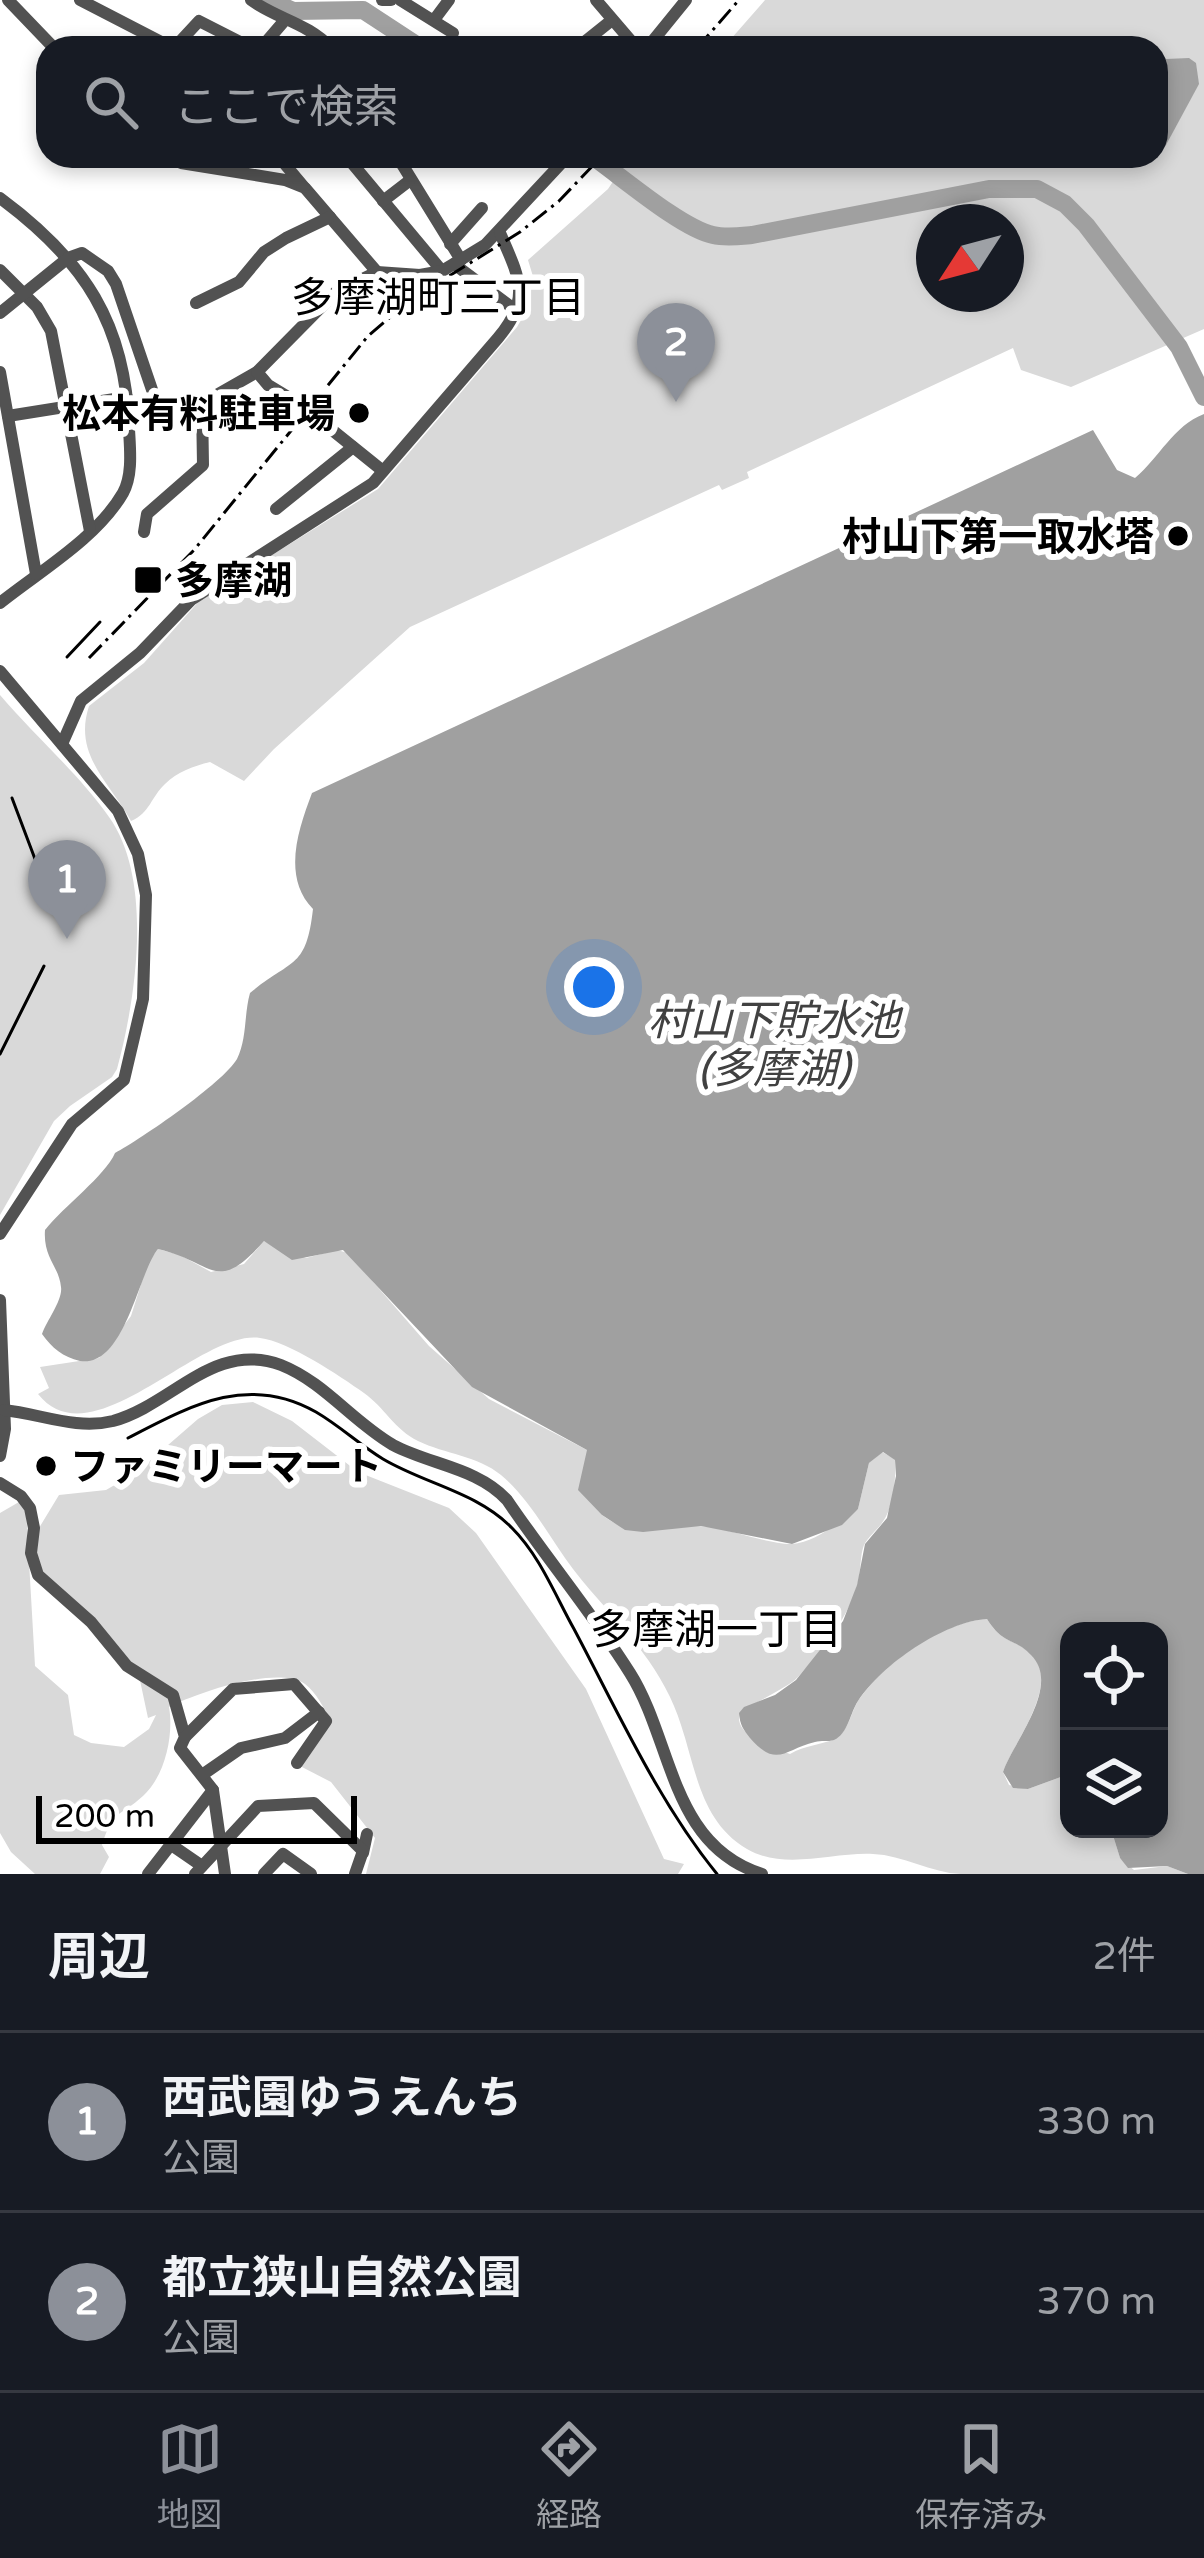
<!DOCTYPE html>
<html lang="ja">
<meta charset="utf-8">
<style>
:root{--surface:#171b24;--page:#242831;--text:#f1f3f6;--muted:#9ea1a6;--line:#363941;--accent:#8c9099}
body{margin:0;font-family:"Varela Round","Noto Sans JP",sans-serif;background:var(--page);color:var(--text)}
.controls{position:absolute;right:36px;bottom:36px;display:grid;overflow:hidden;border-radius:24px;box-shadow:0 6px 18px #0003}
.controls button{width:108px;height:108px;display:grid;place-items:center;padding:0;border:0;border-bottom:3px solid var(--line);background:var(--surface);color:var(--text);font:60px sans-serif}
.compass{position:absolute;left:916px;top:204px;width:108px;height:108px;border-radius:50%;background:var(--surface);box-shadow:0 6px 18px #0003;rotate:234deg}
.scale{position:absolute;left:36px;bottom:30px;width:321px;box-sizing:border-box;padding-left:12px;border:6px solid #000;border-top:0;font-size:33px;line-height:42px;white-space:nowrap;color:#000;-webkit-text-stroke:9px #fff;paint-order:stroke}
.you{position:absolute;left:594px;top:987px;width:42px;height:42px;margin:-30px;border:9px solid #fff;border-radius:50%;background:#1a73e8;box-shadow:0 0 0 18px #1a73e833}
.badge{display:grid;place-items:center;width:78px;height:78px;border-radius:50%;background:var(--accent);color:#fff;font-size:39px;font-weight:700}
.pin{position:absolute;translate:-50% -99px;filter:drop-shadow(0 3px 6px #0008)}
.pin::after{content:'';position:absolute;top:63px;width:42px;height:36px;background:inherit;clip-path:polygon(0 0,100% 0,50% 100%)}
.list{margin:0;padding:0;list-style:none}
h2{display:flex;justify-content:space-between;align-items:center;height:156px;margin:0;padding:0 48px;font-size:51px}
h2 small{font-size:39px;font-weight:400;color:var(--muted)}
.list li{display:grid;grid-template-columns:78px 1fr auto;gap:36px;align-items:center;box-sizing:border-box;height:180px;padding:0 48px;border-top:3px solid var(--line)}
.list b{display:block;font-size:45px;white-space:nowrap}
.list p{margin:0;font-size:39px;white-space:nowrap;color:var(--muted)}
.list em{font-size:39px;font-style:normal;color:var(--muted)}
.icon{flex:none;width:66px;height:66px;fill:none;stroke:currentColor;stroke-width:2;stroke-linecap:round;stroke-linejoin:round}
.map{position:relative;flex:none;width:1204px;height:1874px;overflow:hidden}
.search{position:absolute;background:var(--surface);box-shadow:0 6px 18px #0003;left:36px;right:36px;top:36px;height:132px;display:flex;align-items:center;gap:30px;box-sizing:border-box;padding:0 42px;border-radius:36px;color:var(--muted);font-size:45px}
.sheet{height:516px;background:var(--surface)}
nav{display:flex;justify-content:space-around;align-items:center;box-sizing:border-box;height:168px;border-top:3px solid var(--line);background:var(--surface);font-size:33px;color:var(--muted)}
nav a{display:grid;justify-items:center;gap:6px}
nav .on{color:var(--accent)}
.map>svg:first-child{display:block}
</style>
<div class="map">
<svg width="1204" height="1874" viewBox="0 0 1204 1874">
<rect width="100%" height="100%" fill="#fff"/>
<!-- green -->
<g fill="#d9d9d9" fill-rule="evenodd">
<path d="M765,0H1204V329L1071,387L1021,370L1013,348L747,472L749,478L722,490L719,485L410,627L274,749L244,781L210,762C194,766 177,772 165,784C151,797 150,813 131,821C109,781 73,755 89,706L144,663L200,600L378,489L517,327L524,315V285L535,283L528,260L608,189L630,156H1156V48H723ZM934,222H1006V294H934Z"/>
<path d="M0,695C33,734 78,773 109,817C154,880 136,999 117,1069L112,1077L70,1106L54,1121L0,1215Z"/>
<path d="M264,1241L306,1258L337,1250L348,1253L429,1346L489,1399L587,1450L602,1515C642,1545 666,1521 710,1527C731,1530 773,1545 792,1544C816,1542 839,1522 858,1509L869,1463L882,1452L895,1459C896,1479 894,1507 882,1523C877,1530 868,1537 864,1545C860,1555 861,1570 858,1582C849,1617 823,1650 798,1677C787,1689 740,1708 739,1717C738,1738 774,1747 790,1754C805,1745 821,1745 835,1739C849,1732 851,1710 860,1698C888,1661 940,1622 987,1619C1003,1645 1014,1637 1032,1655C1061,1685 1013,1743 1003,1772L1009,1785L1028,1789L1069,1774V1829H1111L1120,1858L1134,1870L1167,1866L1188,1874C1113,1874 1036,1874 961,1874C931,1873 903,1855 873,1854C832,1852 785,1871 747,1849C701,1822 696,1770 681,1725C673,1699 659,1674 643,1653C622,1623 595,1598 573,1569C550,1539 531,1500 501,1475C478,1456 445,1454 418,1441C395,1430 384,1407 364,1393C340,1376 288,1341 260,1338C199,1329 92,1462 38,1394L49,1388L40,1367L99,1358L131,1316L148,1262L158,1249L180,1255L211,1272L244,1264Z"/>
<path d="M253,1402L292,1421L358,1472L449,1508L476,1533L586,1689L664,1859L684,1864L678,1874H366L375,1838L331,1782L300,1766L330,1723C326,1710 316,1692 305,1684C276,1665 197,1693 169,1707C174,1735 165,1776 143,1796C120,1817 113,1809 102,1845L109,1857L100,1874H35L11,1852L0,1833V1513L19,1502L26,1509L35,1666L68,1695L74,1735L91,1743L124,1747L149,1729L156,1715L148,1718L138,1671L47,1581L36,1562L39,1528L59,1495L106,1490L137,1472L198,1419L222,1405Z"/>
</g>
<!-- water -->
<g fill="#a0a0a0">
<path d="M1189,58L1196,63L1199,84L1166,145L1156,149V67L1166,59Z"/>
<path d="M1204,414V1874H1188L1167,1866L1128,1868L1120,1858L1111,1829H1159V1631H1069V1774L1028,1789L1013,1788L1003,1772C1013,1742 1062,1686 1031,1655C1014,1637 1004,1646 987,1619C943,1622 883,1664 858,1701C850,1713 848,1734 834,1740C828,1742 821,1740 815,1742C785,1749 777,1769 750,1738C743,1729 740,1725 739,1713L744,1707L775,1695L796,1680L843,1621L857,1585L865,1544L887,1518L896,1476L895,1460L883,1452L869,1463L858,1509L842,1525L792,1544L701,1526L643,1532L625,1530L602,1515L578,1490L587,1450L472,1387L343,1250L292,1260L264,1241C215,1296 215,1262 158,1249C138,1273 125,1368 80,1361C63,1357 52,1348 42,1334C47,1320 63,1300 61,1287C59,1266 43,1258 45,1230C64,1206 105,1176 115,1153C141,1139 223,1083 237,1059C247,1039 244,1014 250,993C292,958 306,970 313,909C282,877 298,830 312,793L1093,430L1117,470L1135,478C1160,457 1173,426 1204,414Z"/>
</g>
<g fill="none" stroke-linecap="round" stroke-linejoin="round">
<!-- river -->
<g stroke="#a0a0a0" stroke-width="18">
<path d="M269,0L293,11L363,10L421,48"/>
<path d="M592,156C622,177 681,228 713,235C726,238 740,236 752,235L989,189H1037L1065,204L1086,225L1179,347L1204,397"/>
</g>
<!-- minor -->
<g stroke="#525252" stroke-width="12">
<path d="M8,0L54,48"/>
<path d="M80,0L173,48"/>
<path d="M251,0C277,19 308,23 331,48"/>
<path d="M382,0H391"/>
<path d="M400,0L453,33"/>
<path d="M596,0L637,48"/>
<path d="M434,20L449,0"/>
<path d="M174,48L199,21L252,48"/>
<path d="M261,48L285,20"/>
<path d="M577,48L612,20"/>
<path d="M647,48L686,0"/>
<path d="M167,156L181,163L285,180L305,188L377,272"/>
<path d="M278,156L304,187"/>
<path d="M346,156L442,271"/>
<path d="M397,156L461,260"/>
<path d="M0,198C84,260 126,324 129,429C130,449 133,475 123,493C97,538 40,571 0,603"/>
<path d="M383,201L409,181"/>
<path d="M450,244L482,208"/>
<path d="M454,264L518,312"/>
<path d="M0,270L37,307L51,331L90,531"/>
<path d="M196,303L239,282L264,252L286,238L330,217"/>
<path d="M0,313L68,258L82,253L108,271L116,284L164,425L257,372L336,292L377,272L420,275L442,271L485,245L568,156"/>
<path d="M0,372L36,574"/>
<path d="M257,372L268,385L301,405L383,471"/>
<path d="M8,416L127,397"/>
<path d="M276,509L353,447"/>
<path d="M144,532L147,514L203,465L202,404"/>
<path d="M0,671L118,811L138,854L146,895L143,999L124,1080L72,1124L0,1234"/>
<path d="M62,744L81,701L140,653L191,600L373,483L498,338C532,298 519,277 500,233"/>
<path d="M0,1300L5,1429L0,1456"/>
<path d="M4,1410C41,1414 76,1430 113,1421C172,1405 214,1340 281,1365C324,1382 353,1422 393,1445C431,1465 478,1468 507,1500C547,1559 593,1614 630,1673C673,1741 670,1845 762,1874"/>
<path d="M0,1483L21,1496L30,1508L34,1528L31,1553L38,1575L91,1622L127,1666L173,1695L185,1737L180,1748L213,1790L225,1874"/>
<path d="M185,1737L233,1689L294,1684L326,1721L297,1763"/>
<path d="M202,1775L241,1748L285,1738L319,1712"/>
<path d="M170,1844L202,1866"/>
<path d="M363,1853L367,1834"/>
<path d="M148,1874L213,1790"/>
<path d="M195,1874L258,1806L314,1803L363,1851L355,1874"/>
<path d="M264,1874L283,1854L311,1874"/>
</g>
<!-- tram -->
<g stroke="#000" stroke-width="3">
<path d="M67,657L100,622"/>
<path d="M12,798L35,859"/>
<path d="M0,1054L44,966"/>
<path d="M128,1438C190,1406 248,1373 316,1412C340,1426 360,1445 383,1459C425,1484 477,1492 512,1528C540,1556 555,1595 574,1629C618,1712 658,1801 717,1874"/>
</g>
<!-- rail -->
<g stroke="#000" stroke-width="3" stroke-dasharray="18 6 3 6" stroke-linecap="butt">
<path d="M697,48L739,0"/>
<path d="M89,658L194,550L368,336L409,301L520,232L559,201L602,156"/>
</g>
</g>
<!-- markers -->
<g fill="#000" stroke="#fff" stroke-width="4.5">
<circle cx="359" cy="413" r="12"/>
<circle cx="1178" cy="536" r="12"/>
<rect x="133" y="565" width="30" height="30" rx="6"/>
<circle cx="46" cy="1466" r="12"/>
</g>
<g text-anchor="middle" stroke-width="12" stroke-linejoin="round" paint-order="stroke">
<!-- poi labels -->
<g font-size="39" font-weight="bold" fill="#000" stroke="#fff" text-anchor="end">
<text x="335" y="427">松本有料駐車場</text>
<text x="1154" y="550">村山下第一取水塔</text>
<text x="175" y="594" text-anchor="start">多摩湖</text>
<text x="70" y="1480" text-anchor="start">ファミリーマート</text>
</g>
<!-- neighbourhood labels -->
<g font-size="42" fill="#000" stroke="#fff">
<text x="438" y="312">多摩湖町三丁目</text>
<text x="716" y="1644">多摩湖一丁目</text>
</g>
<!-- water labels -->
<g font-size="42" font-style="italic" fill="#414141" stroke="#fff">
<text x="774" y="1035">村山下貯水池<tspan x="774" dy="48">(多摩湖)</tspan></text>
</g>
</g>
</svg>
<div class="controls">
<button><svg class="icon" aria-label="locate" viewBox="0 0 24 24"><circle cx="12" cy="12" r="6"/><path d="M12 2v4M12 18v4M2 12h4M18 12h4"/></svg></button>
<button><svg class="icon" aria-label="layers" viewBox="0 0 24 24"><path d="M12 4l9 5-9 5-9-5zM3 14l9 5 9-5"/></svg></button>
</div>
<svg class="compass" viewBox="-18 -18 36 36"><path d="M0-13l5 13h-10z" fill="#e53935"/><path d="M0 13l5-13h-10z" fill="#9ea1a6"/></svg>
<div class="scale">200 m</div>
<div class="you"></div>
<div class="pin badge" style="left:67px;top:939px">1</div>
<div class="pin badge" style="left:676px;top:402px">2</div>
<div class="search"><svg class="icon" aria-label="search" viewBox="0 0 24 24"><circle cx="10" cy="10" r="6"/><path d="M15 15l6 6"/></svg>ここで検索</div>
</div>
<section class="sheet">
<h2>周辺<small>2件</small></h2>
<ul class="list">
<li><span class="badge">1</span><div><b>西武園ゆうえんち</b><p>公園</p></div><em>330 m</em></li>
<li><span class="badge">2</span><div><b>都立狭山自然公園</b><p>公園</p></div><em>370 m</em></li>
</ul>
</section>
<nav>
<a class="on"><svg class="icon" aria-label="map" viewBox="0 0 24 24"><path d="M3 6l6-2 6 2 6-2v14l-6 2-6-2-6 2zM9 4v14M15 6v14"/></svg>地図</a>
<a><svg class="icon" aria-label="directions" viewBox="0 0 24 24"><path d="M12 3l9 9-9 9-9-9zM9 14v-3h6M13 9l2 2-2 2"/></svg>経路</a>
<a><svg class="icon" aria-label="saved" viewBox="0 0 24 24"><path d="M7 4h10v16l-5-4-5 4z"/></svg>保存済み</a>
</nav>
